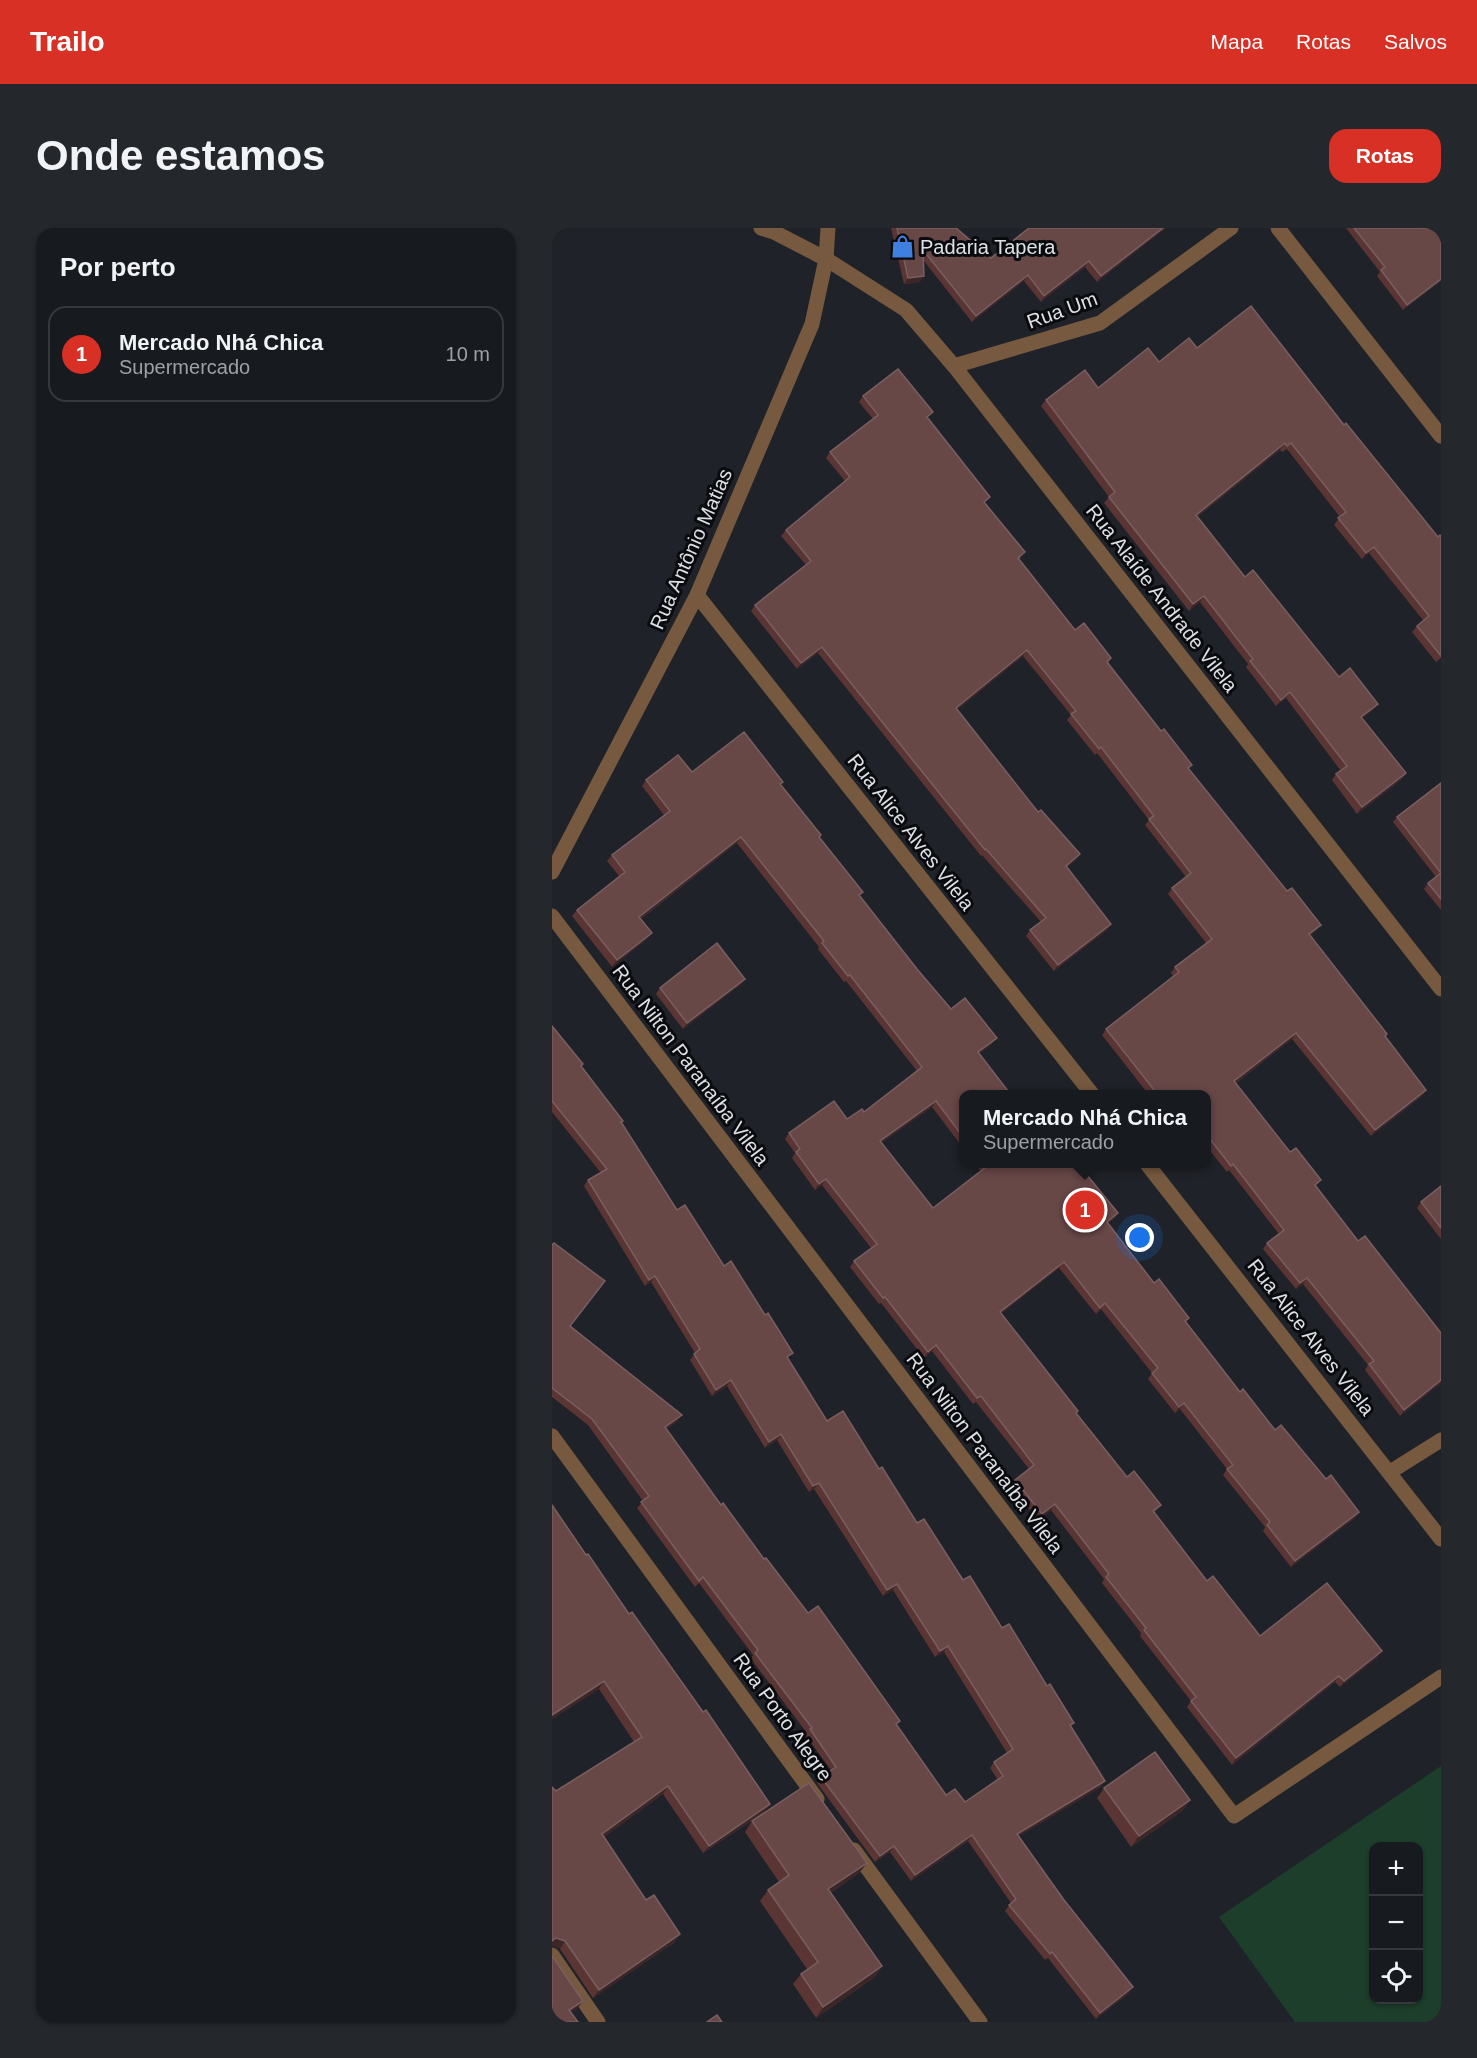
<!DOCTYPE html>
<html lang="pt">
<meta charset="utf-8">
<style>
:root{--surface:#171a1e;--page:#24272b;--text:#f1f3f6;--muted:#9ea1a4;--line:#36383c;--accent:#d93025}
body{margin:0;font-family:Helvetica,sans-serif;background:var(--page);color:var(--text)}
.controls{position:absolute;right:18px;bottom:18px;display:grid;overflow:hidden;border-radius:12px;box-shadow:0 2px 4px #0004}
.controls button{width:54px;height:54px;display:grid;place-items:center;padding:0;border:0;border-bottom:2px solid var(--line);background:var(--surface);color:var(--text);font:30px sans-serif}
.you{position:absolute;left:588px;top:1010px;width:21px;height:21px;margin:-15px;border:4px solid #fff;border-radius:50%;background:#1a73e8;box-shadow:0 0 0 9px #1a73e833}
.badge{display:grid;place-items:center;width:39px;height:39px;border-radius:50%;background:var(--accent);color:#fff;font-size:20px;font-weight:700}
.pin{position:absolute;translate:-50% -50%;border:3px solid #fff;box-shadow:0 2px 6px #0006}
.popup{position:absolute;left:407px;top:862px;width:252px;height:78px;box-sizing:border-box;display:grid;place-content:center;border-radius:12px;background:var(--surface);filter:drop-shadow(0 2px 4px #0005);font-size:20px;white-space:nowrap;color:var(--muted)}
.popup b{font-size:22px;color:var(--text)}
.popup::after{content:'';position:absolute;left:50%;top:100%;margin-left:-12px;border:12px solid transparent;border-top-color:var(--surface)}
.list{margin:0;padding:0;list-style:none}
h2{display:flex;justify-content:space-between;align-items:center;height:78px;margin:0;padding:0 24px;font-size:26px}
h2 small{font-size:20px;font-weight:400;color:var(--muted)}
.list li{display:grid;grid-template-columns:39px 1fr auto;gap:18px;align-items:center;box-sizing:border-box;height:96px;margin:0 12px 12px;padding:0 12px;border:2px solid var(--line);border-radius:18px}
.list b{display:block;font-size:22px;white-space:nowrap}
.list p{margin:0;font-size:20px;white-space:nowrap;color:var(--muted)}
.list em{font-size:20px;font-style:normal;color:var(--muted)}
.icon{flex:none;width:33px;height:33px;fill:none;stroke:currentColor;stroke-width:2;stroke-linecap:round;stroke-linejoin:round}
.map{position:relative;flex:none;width:889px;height:1794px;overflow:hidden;border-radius:18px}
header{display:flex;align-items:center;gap:36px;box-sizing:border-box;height:84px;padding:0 30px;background:var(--accent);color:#fff}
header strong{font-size:28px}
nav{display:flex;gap:33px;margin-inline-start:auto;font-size:21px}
.intro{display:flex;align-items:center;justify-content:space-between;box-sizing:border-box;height:144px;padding:0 36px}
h1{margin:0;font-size:42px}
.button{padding:15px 27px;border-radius:18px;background:var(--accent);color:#fff;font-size:21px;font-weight:700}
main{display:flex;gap:36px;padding:0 36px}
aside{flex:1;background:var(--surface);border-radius:18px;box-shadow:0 2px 4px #0004}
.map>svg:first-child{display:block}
</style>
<header>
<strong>Trailo</strong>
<nav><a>Mapa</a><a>Rotas</a><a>Salvos</a></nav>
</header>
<div class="intro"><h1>Onde estamos</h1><a class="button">Rotas</a></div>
<main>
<aside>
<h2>Por perto<small></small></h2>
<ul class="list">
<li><span class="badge">1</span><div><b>Mercado Nhá Chica</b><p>Supermercado</p></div><em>10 m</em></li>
</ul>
</aside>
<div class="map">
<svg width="889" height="1794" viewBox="0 0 889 1794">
<rect width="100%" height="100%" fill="#1f2228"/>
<!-- green -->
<path fill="#1c3e2b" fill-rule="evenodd" d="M889,1538V1794H743L667,1689ZM822,1618H866V1772H822Z"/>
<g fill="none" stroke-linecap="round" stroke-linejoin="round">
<!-- minor -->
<g stroke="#76593f" stroke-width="15">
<path d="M209,0L222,4L274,31L354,82L402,138L889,761"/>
<path d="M726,0L889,208"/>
<path d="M402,138L548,95L679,0"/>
<path d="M145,367L540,866"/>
<path d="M0,644L145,367L260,96L274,31L276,0"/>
<path d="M0,688L682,1588L889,1449"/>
<path d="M595,936L889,1311"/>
<path d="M0,1208L265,1571"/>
<path d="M838,1244L889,1212"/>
<path d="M302,1622L428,1794"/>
<path d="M0,1727L46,1794"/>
</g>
</g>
<!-- wall -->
<g fill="#5a3534">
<path d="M339,0H404L439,30L477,0H614L545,54L533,39L489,74L472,53L420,94L372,33L368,54L352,56Z"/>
<path d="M794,0H889V53L851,82L825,48L828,44Z"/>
<path d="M645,120L792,197L886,309L889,308V430L884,434L860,404L865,398L871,392L817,325L810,331L782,297L788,289L735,221L730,224L728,222L645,289L693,349L787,449L821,482L810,490L854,545L849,552L805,586L780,552L784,546L789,543L734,470L724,478L694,439L696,436L648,374L637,383L552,275L557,269L489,178L494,172L546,160L607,134Z"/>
<path d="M311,168L376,190L433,275L469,330L467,331L523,402L559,430L556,435L637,541L765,702L758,708L833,809L874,862L870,868L819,908L740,811L684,855L764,959L889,1155L848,1188L813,1142L816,1137L751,1056L744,1061L711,1021L715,1015L727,1006L677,942L675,944L654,918V867H597L550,807L554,801L621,748L619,745L623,739L654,715L616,666L620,660L634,649L593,597L597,592L545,525L543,527L515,492L519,487L471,428L405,482L524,632L515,639L555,702L502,743L474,708L478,702L489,694L430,627L429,628L266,425L245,441L199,383L203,377L254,337L229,308L234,302L293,253L274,230L278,224L321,191L307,174Z"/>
<path d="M140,544L229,556L269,607L267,609L308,668L365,741L399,781L440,816L427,826L411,867V920L380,879L329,915L381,980L429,943L423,936H526L566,985L561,992L556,995L602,1055L637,1090L634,1094L688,1164L723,1202L774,1251L807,1284L803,1290L739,1339L711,1303L713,1299L671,1247L675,1241L628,1181L623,1185L596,1151L600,1145L549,1081L544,1086L507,1040L449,1086L525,1186L575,1249L609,1277L603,1284L655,1353L708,1408L826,1429L788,1459L783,1454L680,1537L635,1479L639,1473L588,1408L589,1405L550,1355L552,1351L499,1282L486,1292L459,1258L463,1252L477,1241L424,1174L421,1176L380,1123L372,1130L329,1075L327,1076L298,1039L302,1033L319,1020L270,957L263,962L240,930L243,925L233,911L237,905L295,891L312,884L365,843L294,753L292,754L266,721L267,719L185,615L89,691L95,711L60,739L20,688L25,682L67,648L55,633L60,627L112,587L90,558L94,552Z"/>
<path d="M889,555V682L872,661L876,655L884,649L841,594L845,589Z"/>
<path d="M193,751L189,756L131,801L104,766L108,760Z"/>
<path d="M0,798L31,836L29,838L71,893L70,895L125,982L172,1038L237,1131L275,1193L327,1241L365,1295L450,1400L519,1498L549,1559L467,1608L577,1765L544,1791L496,1730L493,1732L453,1683L459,1675L416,1613L359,1653L338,1624L323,1634L265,1555L269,1549L279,1542L253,1507L255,1505L199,1431L201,1427L147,1355L143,1359L85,1280L91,1273L36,1197L0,1169V1017L19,1098L126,1193L114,1201L169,1277L345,1497L394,1567L413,1574L446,1552L438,1540L442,1534L455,1525L392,1424L383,1429L341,1362L331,1368L262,1261L257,1264L225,1212L213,1220L175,1158L160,1168L138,1132L143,1125L99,1054L93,1058L32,958L36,952L49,945L0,884Z"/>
<path d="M889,958V1011L865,980L869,974Z"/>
<path d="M0,1277L213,1584L151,1625L111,1566L52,1609L123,1714L41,1770L8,1721L4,1563L82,1514L47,1461L0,1491Z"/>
<path d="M552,1560L638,1572L630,1583L579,1619L545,1570Z"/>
<path d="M200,1593L315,1635L307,1645L279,1665L330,1738L323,1749L264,1790L241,1756L249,1746L255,1741L208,1673L216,1662L227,1654L193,1604Z"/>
</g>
<!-- shaded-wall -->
<g fill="#3c2627">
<path d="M611,0H614L545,54L549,48Z"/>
<path d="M537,33L533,39L489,74L492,68Z"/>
<path d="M476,47L472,53L420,94L424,88Z"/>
<path d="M372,48L368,54L352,56L356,50Z"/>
<path d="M889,51V53L851,82L855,77Z"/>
<path d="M733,215L728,222L639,293L644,287Z"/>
<path d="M822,319L817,325L810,331L814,325Z"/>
<path d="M652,368L648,374L637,383L641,376Z"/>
<path d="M270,419L266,425L245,441L249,435Z"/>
<path d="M475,422L471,428L400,486L404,480Z"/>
<path d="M738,464L734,470L724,478L729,472Z"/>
<path d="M826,476L821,482L804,495L809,489Z"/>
<path d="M854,545L849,552L805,586L810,579Z"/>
<path d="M189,609L185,615L83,695L87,689Z"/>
<path d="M528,626L524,632L510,644L514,638Z"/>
<path d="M559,696L555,702L502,743L506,737Z"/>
<path d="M769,697L765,702L753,712L757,706Z"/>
<path d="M100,705L95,711L60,739L65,732Z"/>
<path d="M193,751L189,756L131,801L135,795Z"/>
<path d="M744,805L740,811L678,859L682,853Z"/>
<path d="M445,810L440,816L422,830L426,824Z"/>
<path d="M874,862L870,868L819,908L823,902Z"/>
<path d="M384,873L380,879L324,919L328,913Z"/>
<path d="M274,951L270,957L263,962L267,956Z"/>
<path d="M566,985L561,992L551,1000L555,994Z"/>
<path d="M512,1034L507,1040L444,1090L448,1084Z"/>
<path d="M103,1048L99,1054L93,1058L97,1052Z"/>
<path d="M755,1050L751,1056L744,1061L748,1055Z"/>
<path d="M553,1075L549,1081L544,1086L548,1080Z"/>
<path d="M384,1117L380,1123L372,1130L376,1124Z"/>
<path d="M179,1152L175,1158L160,1168L164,1162Z"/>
<path d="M889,1152V1155L848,1188L852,1182Z"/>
<path d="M632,1175L628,1181L623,1185L627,1179Z"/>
<path d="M130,1187L126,1193L109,1205L113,1199Z"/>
<path d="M229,1206L225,1212L213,1220L217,1214Z"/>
<path d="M267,1255L262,1261L257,1264L261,1258Z"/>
<path d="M503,1276L499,1282L486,1292L490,1286Z"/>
<path d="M807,1284L803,1290L739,1339L743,1333Z"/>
<path d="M345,1356L341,1362L331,1368L335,1362Z"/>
<path d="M396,1418L392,1424L383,1429L388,1423Z"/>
<path d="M830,1423L826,1429L788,1459L792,1453Z"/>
<path d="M787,1448L783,1454L680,1537L684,1530Z"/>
<path d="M52,1453L47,1461L0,1491V1487Z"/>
<path d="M553,1553L549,1559L461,1612L465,1606Z"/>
<path d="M116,1558L111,1566L45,1614L50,1606Z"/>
<path d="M638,1572L630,1583L579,1619L587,1608Z"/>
<path d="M218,1576L213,1584L151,1625L157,1618Z"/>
<path d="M420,1607L416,1613L359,1653L363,1647Z"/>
<path d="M342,1618L338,1624L323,1634L328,1628Z"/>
<path d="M315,1635L307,1645L269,1672L276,1661Z"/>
<path d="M128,1706L123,1714L41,1770L47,1762Z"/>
<path d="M4,1710L13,1713L8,1721L0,1718V1713Z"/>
<path d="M330,1738L323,1749L264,1790L271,1779Z"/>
<path d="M581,1759L577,1765L544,1791L548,1785Z"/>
<path d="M31,1773L25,1781L12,1790L17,1782Z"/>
</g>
<!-- building -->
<g fill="#684747" stroke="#7a5f60" stroke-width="1.5">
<path d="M345,0H404L439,30L477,0H611L549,48L537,33L492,68L476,47L424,88L371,22L372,48L356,50Z"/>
<path d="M802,0H889V51L855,77L829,42L833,39Z"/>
<path d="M699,78L792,197L794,195L886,309L888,307L889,308V428L865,398L877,388L822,319L814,325L786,290L794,284L739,215L735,218L733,215L644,287L693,349L701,342L787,449L798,440L826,476L809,489L854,545L810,579L784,546L795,538L738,464L729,472L698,433L701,431L652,368L641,376L557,269L563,264L494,172L533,142L546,160L596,120L607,134L637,110L645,120Z"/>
<path d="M346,141L381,184L375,189L438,269L432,274L473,324L466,330L523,402L532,395L559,430L555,434L609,503L612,501L640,537L636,540L735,663L740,660L769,697L757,706L835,806L833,808L874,862L823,902L744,805L682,853L738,924L744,920L769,952L763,957L806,1013L813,1008L889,1105V1152L852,1182L817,1136L822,1133L755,1050L748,1055L715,1015L732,1002L681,936L679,938L654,906V867H606L554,801L627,744L623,739L660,711L620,660L639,645L597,591L602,588L549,519L547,521L519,486L524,483L475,422L404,480L486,584L489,582L528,626L514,638L559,696L506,737L478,702L494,690L434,621L433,622L270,419L249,435L203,377L259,333L234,302L298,249L278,224L326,187L311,168Z"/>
<path d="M192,504L231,554L228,556L269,607L267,609L311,664L307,667L365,741L399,781L413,770L445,810L426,824L459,867H411V909L384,873L328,913L381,980L434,939L432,936H526L566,985L555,994L602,1055L607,1051L637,1090L633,1093L688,1164L691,1161L723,1202L729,1197L774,1251L779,1247L807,1284L743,1333L715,1297L718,1294L675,1241L681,1237L632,1175L627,1179L600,1145L606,1140L553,1075L548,1080L512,1034L448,1084L526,1183L524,1185L575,1249L582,1243L609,1277L601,1283L655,1353L661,1348L708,1408L775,1355L830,1423L792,1453L787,1448L684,1530L639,1473L644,1469L592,1402L594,1400L554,1349L557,1346L503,1276L490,1286L463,1252L482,1237L429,1168L425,1170L384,1117L376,1124L333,1069L331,1070L302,1033L325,1016L274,951L267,956L244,924L248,921L237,905L282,873L295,891L310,881L312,884L370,839L298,747L296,748L270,715L272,713L189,609L87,689L100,705L65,732L25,682L73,644L60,627L118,583L94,552L126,527L140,544Z"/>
<path d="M889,555V645L845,589Z"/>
<path d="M889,645V671L876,655Z"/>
<path d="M165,715L193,751L135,795L108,760Z"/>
<path d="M0,798L31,836L29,838L71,893L69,894L125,982L133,977L172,1038L179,1033L213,1087L216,1085L241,1125L235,1129L275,1193L291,1183L327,1241L330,1239L365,1295L372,1291L411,1352L418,1348L450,1400L457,1396L495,1458L498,1456L522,1495L518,1497L553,1553L465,1606L512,1672L581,1759L548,1785L500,1724L498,1726L457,1677L464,1671L420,1607L363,1647L342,1618L328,1628L269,1549L284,1539L258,1501L260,1500L203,1425L206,1422L151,1349L147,1353L89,1274L97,1268L40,1191L0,1160V1017L2,1015L53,1053L18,1098L130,1187L113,1199L169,1277L171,1275L212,1331L214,1330L256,1385L266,1378L348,1493L344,1496L394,1567L403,1561L413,1574L451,1548L442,1534L461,1521L396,1418L388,1423L345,1356L335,1362L267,1255L261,1258L229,1206L217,1214L179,1152L164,1162L142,1126L148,1121L103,1048L97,1052L36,952L55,941L0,873Z"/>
<path d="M889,958V1000L869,974Z"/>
<path d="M0,1277L34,1327L36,1326L77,1386L80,1384L151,1484L154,1482L218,1576L157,1618L116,1558L50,1606L94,1672L102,1667L128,1706L47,1762L13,1713L4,1710L0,1713V1559L4,1563L90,1509L52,1453L0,1487Z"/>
<path d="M603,1524L638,1572L587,1608L552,1560Z"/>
<path d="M257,1555L315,1635L276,1661L330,1738L271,1779L249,1746L266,1734L216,1662L237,1647L200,1593Z"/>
<path d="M0,1728L31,1773L17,1782L26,1794H0Z"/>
<path d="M165,1787L170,1794H155Z"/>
</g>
<!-- icons -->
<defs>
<symbol id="shop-bare" viewBox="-9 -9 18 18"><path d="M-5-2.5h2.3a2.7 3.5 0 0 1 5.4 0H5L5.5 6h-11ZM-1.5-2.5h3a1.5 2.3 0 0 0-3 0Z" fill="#3f7fe0" stroke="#0a0b0e" stroke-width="2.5" paint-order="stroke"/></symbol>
</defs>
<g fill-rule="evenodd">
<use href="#shop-bare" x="334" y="2" width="33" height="33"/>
</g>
<g text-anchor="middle" stroke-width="6" stroke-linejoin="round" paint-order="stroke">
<!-- poi labels -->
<g font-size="20" fill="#dde0e4" stroke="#0a0b0e" text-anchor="start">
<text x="368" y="26">Padaria Tapera</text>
</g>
<!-- street labels -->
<g font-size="20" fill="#dde0e4" stroke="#0a0b0e">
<text transform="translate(510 82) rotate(-20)" y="7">Rua Um</text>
<text transform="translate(139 321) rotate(-66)" y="7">Rua Antônio Matias</text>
<text transform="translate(610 370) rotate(52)" y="7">Rua Alaíde Andrade Vilela</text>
<text transform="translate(359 604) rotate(52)" y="7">Rua Alice Alves Vilela</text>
<text transform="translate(139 837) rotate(53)" y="7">Rua Nilton Paranaíba Vilela</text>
<text transform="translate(759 1109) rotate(52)" y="7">Rua Alice Alves Vilela</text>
<text transform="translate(433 1225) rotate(53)" y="7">Rua Nilton Paranaíba Vilela</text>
<text transform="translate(231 1489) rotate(54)" y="7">Rua Porto Alegre</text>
</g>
</g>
</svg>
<div class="controls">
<button>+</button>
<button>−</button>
<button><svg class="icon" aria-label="locate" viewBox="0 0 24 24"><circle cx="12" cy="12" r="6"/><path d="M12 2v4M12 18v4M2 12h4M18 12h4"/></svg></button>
</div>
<div class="you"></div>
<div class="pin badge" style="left:533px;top:982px">1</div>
<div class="popup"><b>Mercado Nhá Chica</b>Supermercado</div>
</div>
</main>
